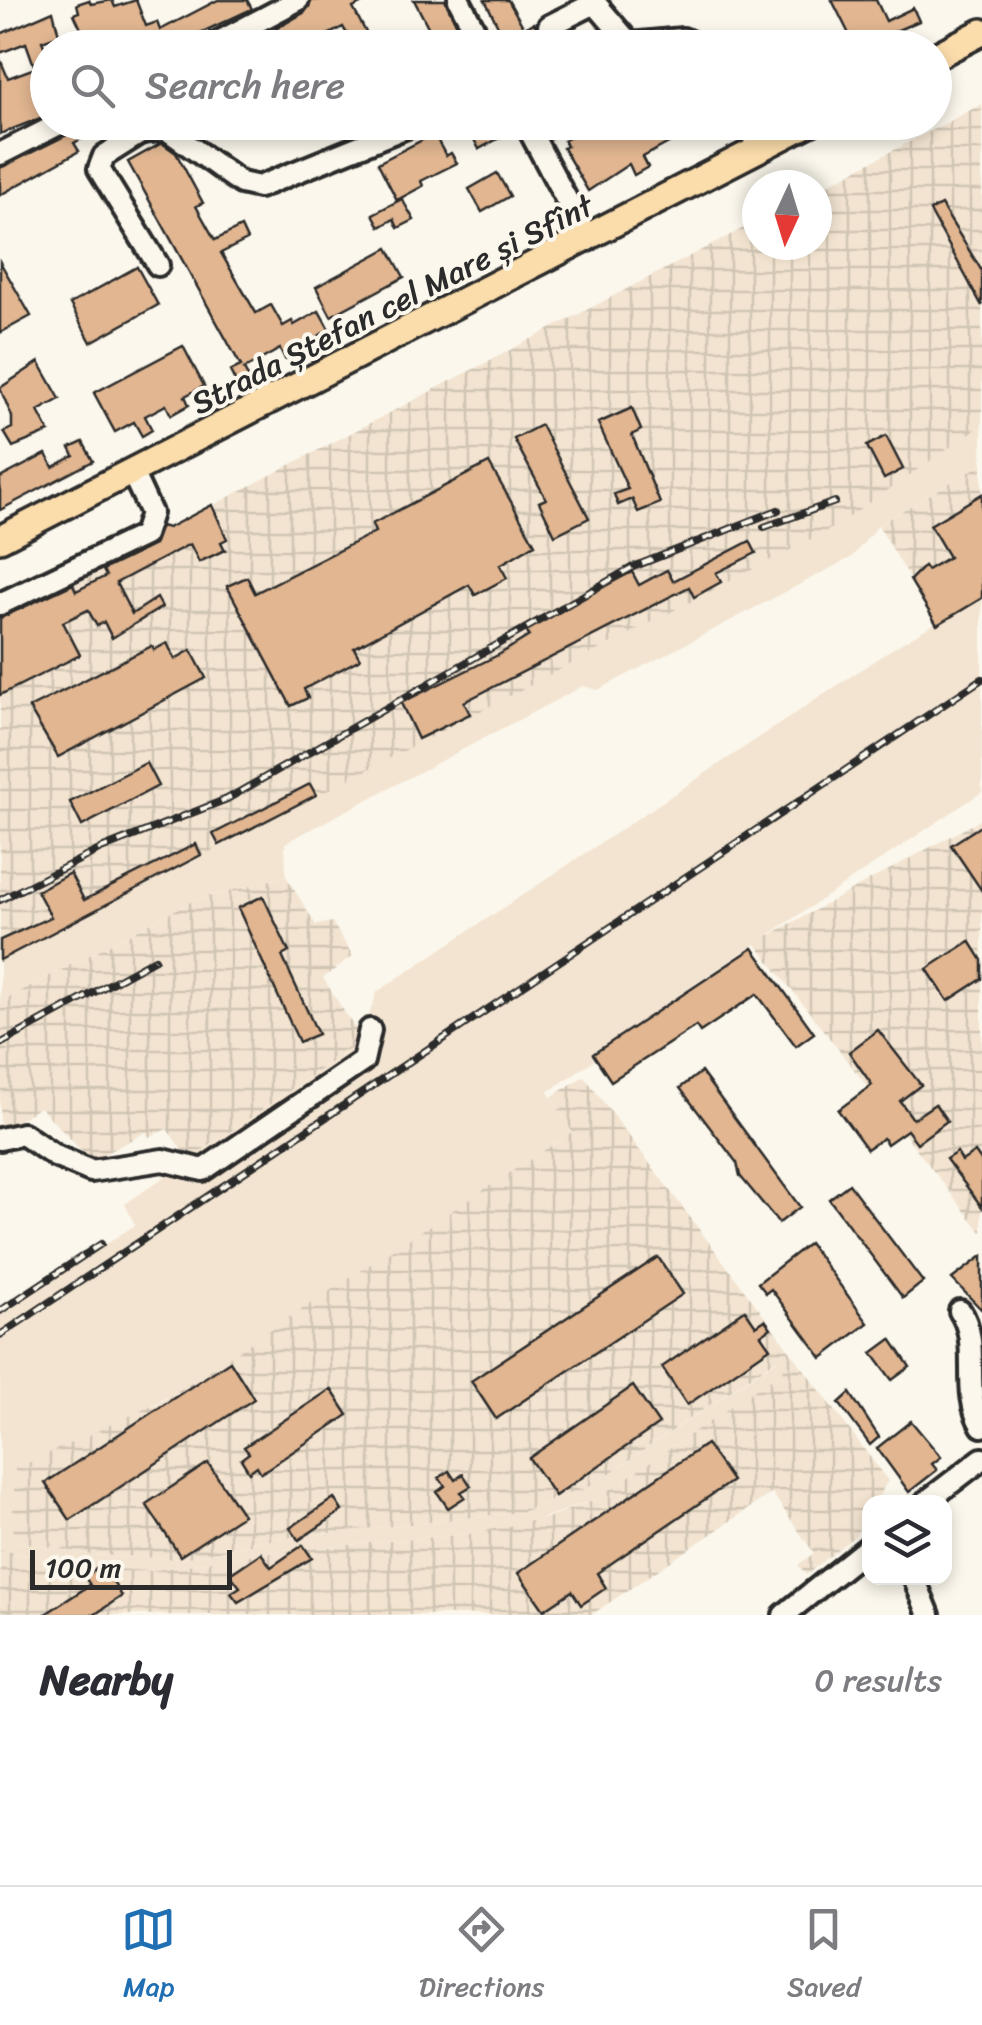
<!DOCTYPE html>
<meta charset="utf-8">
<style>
:root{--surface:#fff;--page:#f2f2f3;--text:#2b2b33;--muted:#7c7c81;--line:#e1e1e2;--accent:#1f6fb2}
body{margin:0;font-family:Sriracha,sans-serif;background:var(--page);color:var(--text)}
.controls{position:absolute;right:30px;bottom:30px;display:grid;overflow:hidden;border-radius:20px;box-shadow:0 5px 15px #0003}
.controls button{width:90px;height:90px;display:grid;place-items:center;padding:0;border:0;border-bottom:2px solid var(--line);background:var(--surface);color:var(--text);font:50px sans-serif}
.compass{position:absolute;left:742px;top:170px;width:90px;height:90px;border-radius:50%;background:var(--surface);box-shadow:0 5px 15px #0003;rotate:184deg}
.scale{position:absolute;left:30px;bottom:25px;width:202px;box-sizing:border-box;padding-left:10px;border:5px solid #2b2b2b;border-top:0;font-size:28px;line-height:35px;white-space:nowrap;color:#2b2b2b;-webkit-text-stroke:8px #fbf7ec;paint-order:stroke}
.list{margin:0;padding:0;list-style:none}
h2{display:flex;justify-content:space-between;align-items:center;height:130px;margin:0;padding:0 40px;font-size:42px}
h2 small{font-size:32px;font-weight:400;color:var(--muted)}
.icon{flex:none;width:55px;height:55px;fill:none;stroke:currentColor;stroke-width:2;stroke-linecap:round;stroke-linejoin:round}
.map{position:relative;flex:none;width:982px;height:1615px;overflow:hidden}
.search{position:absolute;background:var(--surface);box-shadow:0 5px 15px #0003;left:30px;right:30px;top:30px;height:110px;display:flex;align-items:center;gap:25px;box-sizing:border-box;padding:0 35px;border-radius:55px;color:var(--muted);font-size:38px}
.sheet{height:270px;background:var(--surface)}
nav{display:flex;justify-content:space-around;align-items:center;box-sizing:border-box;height:140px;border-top:2px solid var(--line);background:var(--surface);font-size:28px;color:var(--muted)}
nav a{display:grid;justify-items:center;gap:5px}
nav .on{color:var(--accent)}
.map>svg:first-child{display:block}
</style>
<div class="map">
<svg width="982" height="1615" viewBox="0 0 982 1615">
<defs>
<pattern id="industrial-grid" width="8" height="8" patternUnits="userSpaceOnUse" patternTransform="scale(2.5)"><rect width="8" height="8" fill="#f3e4d1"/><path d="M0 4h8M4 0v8" fill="none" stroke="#d0c4b4"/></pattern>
</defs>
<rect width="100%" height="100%" fill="#fbf7ec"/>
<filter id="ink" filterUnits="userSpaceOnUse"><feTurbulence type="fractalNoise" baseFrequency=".01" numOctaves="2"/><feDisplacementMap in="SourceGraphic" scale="20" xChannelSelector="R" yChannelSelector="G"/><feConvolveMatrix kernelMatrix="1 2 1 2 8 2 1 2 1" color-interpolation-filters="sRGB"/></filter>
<g filter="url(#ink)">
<!-- built -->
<g fill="#f3e4d1">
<path d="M982,425V464L878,525L852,557L598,690L583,686L285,843L286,876L192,901L0,1002V961L834,524Z"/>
<path d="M982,589V792L591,1054L594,1060L548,1092L572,1132L190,1384L117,1425L63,1448L12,1540L92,1555L179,1559L275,1539L522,1512L588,1488L777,1360L785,1370L596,1499L526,1524L476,1533L254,1554L151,1571L85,1567L0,1550V1314L135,1225L125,1204L359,1043L377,992L898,645L975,600Z"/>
</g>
<!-- industrial -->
<g fill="url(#industrial-grid)">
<path d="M982,104V425L836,526L0,961V625L39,630L26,603L757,221V245H817V190Z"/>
<path d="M982,464V589L976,599L936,623L878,525Z"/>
<path d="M982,819V1233L755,943Z"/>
<path d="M286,876L316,925L332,922L353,956L323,978L356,1030L359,1043L189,1160L167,1129L149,1137L146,1132L91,1161L40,1107L0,1131V1002L192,901Z"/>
<path d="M584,1076L888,1481L875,1502H870L869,1512L855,1536L806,1575L798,1565L814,1553L772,1493L591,1615H0V1550L85,1567L151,1571L254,1554L476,1533L550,1517L596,1499L784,1370L776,1360L588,1488L522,1512L275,1539L179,1559L92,1555L12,1540L15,1469L162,1401L572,1132L551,1097Z"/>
</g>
<!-- building -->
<g fill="#e1b691" stroke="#2b2b2b" stroke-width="2.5">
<path d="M89,0L91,4L112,0L115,7L136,0L146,26L157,22L160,30L218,0H247L252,9L168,48H90L74,14L79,12L77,4Z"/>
<path d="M312,0H368L353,8L369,38L354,46L343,27L303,48H243L305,12Z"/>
<path d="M414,0H445L462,36L447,44L441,34L434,38Z"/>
<path d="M485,0H508L524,28L534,23L547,48H509Z"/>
<path d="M832,0H876L886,21L913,8L919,21L856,48Z"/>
<path d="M53,11L59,35L42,41L48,56V103L39,105L43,117L0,134V59L8,78L35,68L26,43L0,53V34Z"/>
<path d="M81,122H113L74,143L79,151L0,195V168L69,134Z"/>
<path d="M465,122H495L503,136L479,149Z"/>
<path d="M564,122H707L643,157L648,167L634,175L629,164L588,191L563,148L567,146L564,141L571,136Z"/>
<path d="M434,134L446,156L451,153L457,163L421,181L423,186L397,200L378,163Z"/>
<path d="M162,143L176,153L203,203L196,206L215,240L241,227L247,240L221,253L256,313L271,305L283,326L292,321L294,325L319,311L329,329L285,359L280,349L244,369L249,379L237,385L230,371L241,366L128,162Z"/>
<path d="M497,173L510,196L482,212L469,189Z"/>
<path d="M402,199L414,220L398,228L394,219L380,227L373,214Z"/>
<path d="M941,205L982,271V306L930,211Z"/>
<path d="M388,248L404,277L331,316L316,287Z"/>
<path d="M0,262L31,316L0,333Z"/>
<path d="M137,267L158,305L91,342L70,304Z"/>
<path d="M183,346L204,386L185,396L189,405L171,415L166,405L145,416L152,430L142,436L134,422L115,432L94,393Z"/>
<path d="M39,362L60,399L38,411L49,432L13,447L4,432L12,428V417L0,388Z"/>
<path d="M632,408L641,430L632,435L660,503L638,512L632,499L618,505L614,494L628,489L598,423Z"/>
<path d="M541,425L589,518L555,535L539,502L546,499L514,439Z"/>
<path d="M886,436L903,469L884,479L867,446Z"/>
<path d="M83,442L93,461L0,510V478L46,454L53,467L74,456L70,448Z"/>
<path d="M489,463L535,544L500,565L507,578L475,595L469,585L354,648L360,659L304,689L308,698L291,706L227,586L247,577L255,593L375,532L372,524Z"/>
<path d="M982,494V598L937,625L910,580L924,566L927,570L949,557L930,525Z"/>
<path d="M212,505L227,539L221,542L225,550L199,562L190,544L116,583L132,614L157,598L162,607L112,638L104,622L97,626L88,610L63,622L80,655L0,695V618L73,584L76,591L106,576L103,570L154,545L161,526L168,528Z"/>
<path d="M750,541L756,553L716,573L721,582L694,597L689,587L464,702L470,714L418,739L401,703L500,654L529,636L525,629L545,617L632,572L639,585L667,570L673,581Z"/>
<path d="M167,643L175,659L191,650L206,678L58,757L29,708L152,646L154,650Z"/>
<path d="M146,763L158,786L82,826L70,802Z"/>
<path d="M310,784L316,795L219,845L213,834Z"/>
<path d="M982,825V891L951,845Z"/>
<path d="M196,844L201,855L0,960V940L51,917L37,891L70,873L84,900Z"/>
<path d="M263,896L289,952L282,956L318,1034L299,1042L238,908Z"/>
<path d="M970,941L982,960V979L948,1001L927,969Z"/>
<path d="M753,948L814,1033L796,1046L757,994L700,1032L696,1026L611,1081L593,1054Z"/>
<path d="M878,1030L921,1085L900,1101L913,1119L935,1104L947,1121L917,1143L907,1130L887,1144L883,1138L867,1149L838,1110L872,1085L849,1052Z"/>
<path d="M701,1072L800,1207L779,1223L740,1176L737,1163L680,1088Z"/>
<path d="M957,1152L962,1161L975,1152L982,1162V1207L946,1159Z"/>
<path d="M849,1184L923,1282L903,1298L829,1199Z"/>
<path d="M809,1243L868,1323L822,1358L771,1289L766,1293L758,1283Z"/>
<path d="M982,1256V1310L952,1279Z"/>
<path d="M658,1257L683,1294L496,1419L471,1381Z"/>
<path d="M745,1310L756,1326L765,1320L771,1328L761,1335L770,1348L687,1405L662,1367Z"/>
<path d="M891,1339L910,1367L892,1380L872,1353Z"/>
<path d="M230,1361L254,1399L70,1520L45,1483Z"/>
<path d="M633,1386L659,1424L555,1496L529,1458Z"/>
<path d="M331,1389L348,1415L261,1473L257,1466L249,1472L241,1459L249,1453L244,1447Z"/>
<path d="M850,1393L879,1437L870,1445L839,1403Z"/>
<path d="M911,1421L941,1457L932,1464L937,1470L909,1492L877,1448Z"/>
<path d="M706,1444L732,1481L597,1573L606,1588L581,1605L572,1591L544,1610L518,1573Z"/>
<path d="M208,1463L243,1515L180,1556L146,1504Z"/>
<path d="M449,1471L455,1480L463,1474L471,1486L461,1492L465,1497L448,1508L437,1492L445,1486L439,1478Z"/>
<path d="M334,1498L342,1511L299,1540L290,1528Z"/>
<path d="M303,1545L312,1558L238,1602L231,1593L240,1587L230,1574L261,1553L271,1567Z"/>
<path d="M96,1569H104L122,1596L94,1615H44L90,1585L85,1577Z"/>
</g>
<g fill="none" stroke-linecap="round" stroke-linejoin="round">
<defs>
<g id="minor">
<path d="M459,0L484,48"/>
<path d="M549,26L595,3L630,44L683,39L703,48"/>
<path d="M207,48L298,0"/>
<path d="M525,122L588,240"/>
<path d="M745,122L760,149"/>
<path d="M0,154L63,122"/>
<path d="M158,265L99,169L104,156L142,132L166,129L241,183L259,187L419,122"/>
<path d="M0,604L144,535L151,513L132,472"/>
<path d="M0,1139L23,1134L55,1156L91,1171L163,1160L203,1170L363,1061L370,1030"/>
<path d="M960,1311C982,1343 960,1391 982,1426"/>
<path d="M926,1502L982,1459"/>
<path d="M914,1578L929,1615"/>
<path d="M784,1615L870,1546"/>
</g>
<g id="major">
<path d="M934,57L982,32"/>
<path d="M0,539L811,122"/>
</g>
</defs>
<!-- minor casing -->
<use href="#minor" stroke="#2b2b2b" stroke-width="28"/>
<!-- major casing -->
<use href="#major" stroke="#2b2b2b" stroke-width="32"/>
<!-- minor -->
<use href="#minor" stroke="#fbf7ec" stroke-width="20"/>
<!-- major -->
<use href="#major" stroke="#fbdcab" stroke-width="25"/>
<defs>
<g id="rail">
<path d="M764,527L835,502"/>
<path d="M0,900L101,849L227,799L633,567L778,510"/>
<path d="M0,1044L155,959"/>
<path d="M0,1311L101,1244"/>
<path d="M0,1335L982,679"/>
</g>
</defs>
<!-- rail casing -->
<use href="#rail" stroke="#2b2b2b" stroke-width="8"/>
<!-- rail -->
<use href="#rail" stroke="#fbf7ec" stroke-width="4" stroke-dasharray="11" stroke-linecap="butt"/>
</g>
</g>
<g text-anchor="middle" stroke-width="8" stroke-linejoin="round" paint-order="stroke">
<!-- street labels -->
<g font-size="32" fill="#2b2b2b" stroke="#fbf7ec">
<text transform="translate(392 304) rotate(-27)" y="11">Strada Ștefan cel Mare și Sfînt</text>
</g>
</g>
</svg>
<div class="controls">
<button><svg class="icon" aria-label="layers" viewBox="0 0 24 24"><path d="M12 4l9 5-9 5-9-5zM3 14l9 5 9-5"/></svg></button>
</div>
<svg class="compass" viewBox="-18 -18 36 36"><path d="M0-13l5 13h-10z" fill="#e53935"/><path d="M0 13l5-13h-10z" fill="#7c7c81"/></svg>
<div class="scale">100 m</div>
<div class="search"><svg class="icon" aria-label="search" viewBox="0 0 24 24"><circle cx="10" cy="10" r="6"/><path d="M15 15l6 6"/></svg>Search here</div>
</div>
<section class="sheet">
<h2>Nearby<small>0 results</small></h2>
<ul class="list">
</ul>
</section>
<nav>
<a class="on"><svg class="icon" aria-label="map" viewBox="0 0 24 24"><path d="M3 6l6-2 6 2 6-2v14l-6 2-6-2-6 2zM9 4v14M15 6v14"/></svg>Map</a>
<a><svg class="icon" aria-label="directions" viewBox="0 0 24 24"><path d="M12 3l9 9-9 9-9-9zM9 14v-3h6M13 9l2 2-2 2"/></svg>Directions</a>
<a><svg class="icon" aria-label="saved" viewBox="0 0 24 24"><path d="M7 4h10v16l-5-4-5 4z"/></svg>Saved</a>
</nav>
